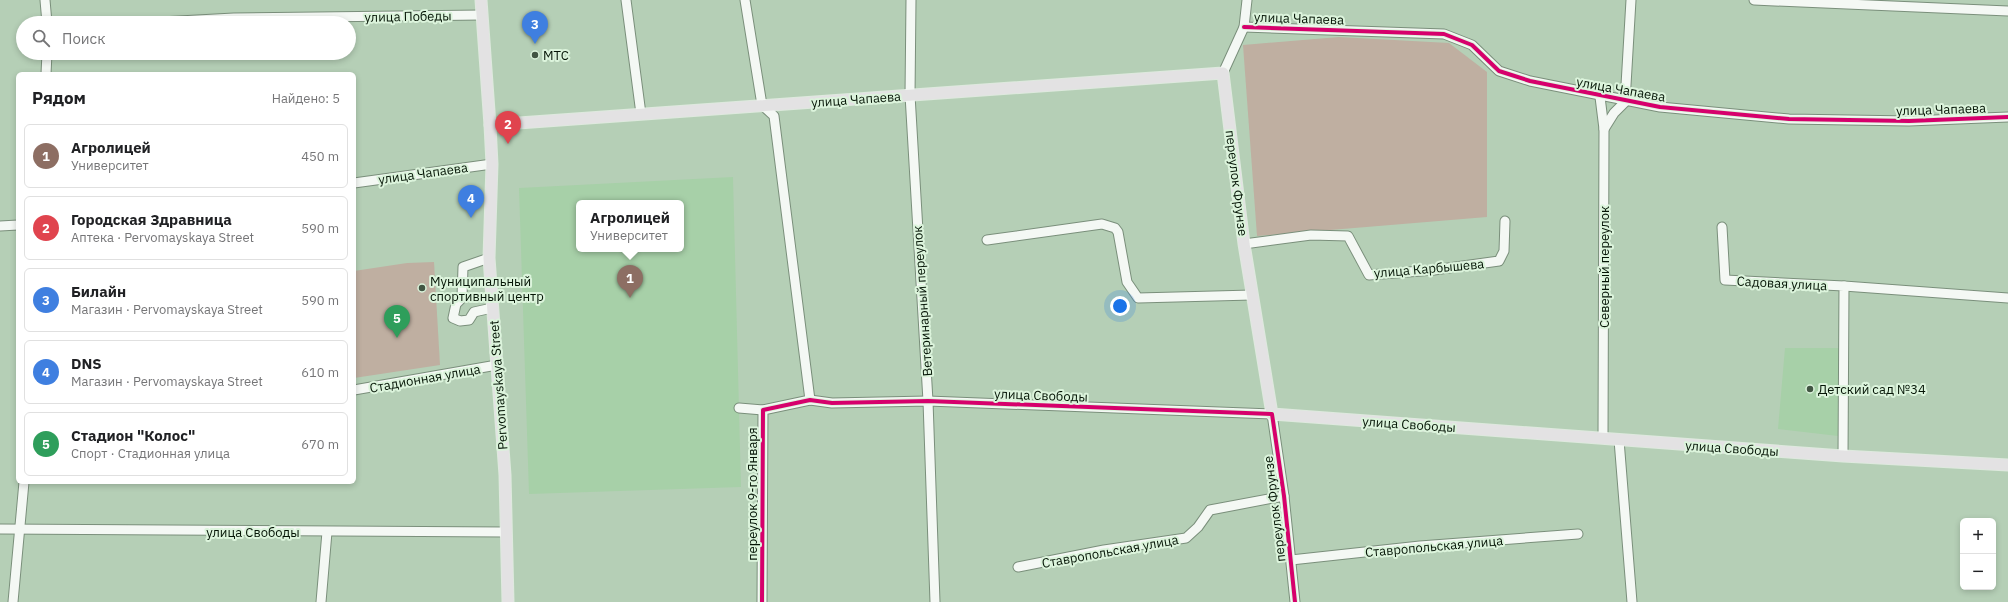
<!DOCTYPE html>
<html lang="ru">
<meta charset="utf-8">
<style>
:root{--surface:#fff;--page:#f2f2f2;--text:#202124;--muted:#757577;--line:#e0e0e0;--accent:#0b8043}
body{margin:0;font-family:"IBM Plex Sans",sans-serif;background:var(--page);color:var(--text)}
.controls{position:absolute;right:12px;bottom:12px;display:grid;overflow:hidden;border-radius:6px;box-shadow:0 2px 6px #0003}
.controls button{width:36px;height:36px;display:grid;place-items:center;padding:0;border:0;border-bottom:1px solid var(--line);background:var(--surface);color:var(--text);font:20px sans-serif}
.you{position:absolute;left:1120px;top:306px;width:14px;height:14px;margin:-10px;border:3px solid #fff;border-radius:50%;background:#1a73e8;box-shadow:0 0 0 6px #1a73e833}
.badge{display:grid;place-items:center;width:26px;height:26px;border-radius:50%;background:var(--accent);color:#fff;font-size:13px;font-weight:700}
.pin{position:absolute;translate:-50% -33px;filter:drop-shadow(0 1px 2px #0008)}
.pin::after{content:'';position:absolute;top:21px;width:14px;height:12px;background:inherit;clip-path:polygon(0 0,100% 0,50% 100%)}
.popup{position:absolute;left:576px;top:200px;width:108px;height:52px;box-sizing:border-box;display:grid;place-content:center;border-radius:6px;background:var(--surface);filter:drop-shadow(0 1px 3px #0005);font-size:13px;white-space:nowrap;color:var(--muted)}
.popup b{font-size:15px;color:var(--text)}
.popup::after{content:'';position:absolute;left:50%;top:100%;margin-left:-8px;border:8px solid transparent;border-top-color:var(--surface)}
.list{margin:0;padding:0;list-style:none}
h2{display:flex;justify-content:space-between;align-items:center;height:52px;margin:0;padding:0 16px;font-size:17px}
h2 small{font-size:13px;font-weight:400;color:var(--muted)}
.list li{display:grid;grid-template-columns:26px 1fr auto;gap:12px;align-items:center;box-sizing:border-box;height:64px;margin:0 8px 8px;padding:0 8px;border:1px solid var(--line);border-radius:6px}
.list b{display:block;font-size:15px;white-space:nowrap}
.list p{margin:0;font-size:13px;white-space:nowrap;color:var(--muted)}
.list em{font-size:13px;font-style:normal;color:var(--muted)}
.icon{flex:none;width:22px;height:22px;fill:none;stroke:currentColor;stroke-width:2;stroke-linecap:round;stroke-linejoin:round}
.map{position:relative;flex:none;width:2008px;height:602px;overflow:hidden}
.search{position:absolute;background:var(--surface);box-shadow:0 2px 6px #0003;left:16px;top:16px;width:340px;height:44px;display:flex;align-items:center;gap:10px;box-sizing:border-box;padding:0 14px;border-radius:22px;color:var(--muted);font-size:15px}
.panel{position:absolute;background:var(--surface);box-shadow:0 2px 6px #0003;left:16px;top:72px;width:340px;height:412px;border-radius:6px}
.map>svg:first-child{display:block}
</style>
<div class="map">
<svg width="2008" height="602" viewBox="0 0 2008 602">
<rect width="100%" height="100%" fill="#b5cfb6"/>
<!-- built -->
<g fill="#a7d0a8" fill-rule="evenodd">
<path d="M733,177L741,487L529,494L519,188ZM579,203H681V249H579Z"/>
<path d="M1785,348H1839L1838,436L1778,429Z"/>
</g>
<!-- green -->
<g fill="#bfafa1">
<path d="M1339,37L1449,43L1487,72V217L1257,236L1243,45Z"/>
<path d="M434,262L440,365L354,378V271L407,263Z"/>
</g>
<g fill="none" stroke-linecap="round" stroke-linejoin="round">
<defs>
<g id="minor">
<path d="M45,0L47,23"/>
<path d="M626,0L641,114"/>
<path d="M745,0L762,105L774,116L810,400"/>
<path d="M911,0L910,95L928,401L935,602"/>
<path d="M1754,0L2008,11"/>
<path d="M142,23L234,18L482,15"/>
<path d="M1244,27L1444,34L1472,45L1499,71L1530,81L1660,107L1789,119L1909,121L2008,117"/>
<path d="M1223,73L1244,27L1247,0"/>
<path d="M46,74L47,53"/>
<path d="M1600,97L1604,129L1603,438"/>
<path d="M1604,129L1614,113L1625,102L1631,0"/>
<path d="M354,183L492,164"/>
<path d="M0,226L18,225"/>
<path d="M1722,227L1725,280L1844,286L1843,456"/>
<path d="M987,240L1102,224L1115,228L1118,232L1127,282L1138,298L1252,295"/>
<path d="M1244,244L1311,235L1348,236L1369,275L1434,270L1499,261L1504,251L1505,221"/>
<path d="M489,258L463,267L462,298L456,304L453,318L460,321L469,320L474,312L492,308"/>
<path d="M1844,286L2008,298"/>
<path d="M354,390L497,365"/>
<path d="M739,408L763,410"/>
<path d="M1619,440L1632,602"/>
<path d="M0,529L505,532"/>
<path d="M1291,560L1420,546L1578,534"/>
<path d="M1018,567L1104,550L1186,538L1198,527L1210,510L1284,496"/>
<path d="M13,602L24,482"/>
<path d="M321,602L327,532"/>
<path d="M762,602L763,410L810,400L832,403L928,401L1272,414L1284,496L1295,602"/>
</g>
<g id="major">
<path d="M481,0L490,125L492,164L489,258L505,475L508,602"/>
<path d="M490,125L1223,73L1244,244L1272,414L1843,456L2008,465"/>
</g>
</defs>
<!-- minor casing -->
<use href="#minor" stroke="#7a8f7b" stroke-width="11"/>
<!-- major casing -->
<use href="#major" stroke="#dee9de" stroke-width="13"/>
<!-- minor -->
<use href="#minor" stroke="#f4f8f4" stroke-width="9"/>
<!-- major -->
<use href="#major" stroke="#e3e2e3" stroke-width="11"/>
<defs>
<g id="cycleway">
<path d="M1244,27L1444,34L1472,45L1499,71L1530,81L1660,107L1789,119L1909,121L2008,117"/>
<path d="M762,602L763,410L810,400L832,403L928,401L1272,414L1284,496L1295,602"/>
</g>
</defs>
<!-- cycleway casing -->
<use href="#cycleway" stroke="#dcf4dc" stroke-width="6"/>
<!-- cycleway -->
<use href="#cycleway" stroke="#d6006c" stroke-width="4"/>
</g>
<!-- markers -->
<g fill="#425543" stroke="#dcf4dc" stroke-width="1.5">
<circle cx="535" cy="55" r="4"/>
<circle cx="422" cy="288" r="4"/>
<circle cx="1810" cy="389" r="4"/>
</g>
<g text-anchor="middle" stroke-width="4" stroke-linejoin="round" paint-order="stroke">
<!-- street labels -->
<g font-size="13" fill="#041405" stroke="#dcf4dc">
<text transform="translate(408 16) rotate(-1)" y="5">улица Победы</text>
<text transform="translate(1299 18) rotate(2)" y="5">улица Чапаева</text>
<text transform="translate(1621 89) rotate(10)" y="5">улица Чапаева</text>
<text transform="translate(856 99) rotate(-4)" y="5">улица Чапаева</text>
<text transform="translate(1941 109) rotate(-2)" y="5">улица Чапаева</text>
<text transform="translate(423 173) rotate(-8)" y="5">улица Чапаева</text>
<text transform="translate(1237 183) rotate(83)" y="5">переулок Фрунзе</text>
<text transform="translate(1604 267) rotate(-90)" y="5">Северный переулок</text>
<text transform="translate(1429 268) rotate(-5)" y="5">улица Карбышева</text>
<text transform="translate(1782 283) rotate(3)" y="5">Садовая улица</text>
<text transform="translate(922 301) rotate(-94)" y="5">Ветеринарный переулок</text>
<text transform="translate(425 378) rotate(-10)" y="5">Стадионная улица</text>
<text transform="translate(498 385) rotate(-94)" y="5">Pervomayskaya Street</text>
<text transform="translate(1041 395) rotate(2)" y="5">улица Свободы</text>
<text transform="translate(1409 424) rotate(4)" y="5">улица Свободы</text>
<text transform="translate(1732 448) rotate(4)" y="5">улица Свободы</text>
<text transform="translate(752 494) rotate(-90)" y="5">переулок 9-го Января</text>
<text transform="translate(1274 509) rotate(-97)" y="5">переулок Фрунзе</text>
<text x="253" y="537">улица Свободы</text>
<text transform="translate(1434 546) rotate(-5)" y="5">Ставропольская улица</text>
<text transform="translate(1110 551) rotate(-10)" y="5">Ставропольская улица</text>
</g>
<!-- poi labels -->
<g font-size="13" fill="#041405" stroke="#dcf4dc" text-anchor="start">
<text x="543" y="60">МТС</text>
<text x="430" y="286">Муниципальный<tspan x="430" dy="15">спортивный центр</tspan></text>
<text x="1818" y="394">Детский сад №34</text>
</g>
</g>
</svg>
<div class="controls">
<button>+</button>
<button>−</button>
</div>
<div class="you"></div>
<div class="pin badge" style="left:630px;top:298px;background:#8d6e63">1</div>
<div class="popup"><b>Агролицей</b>Университет</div>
<div class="pin badge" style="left:508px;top:144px;background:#e0444e">2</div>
<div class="pin badge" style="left:535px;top:44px;background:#3f7fe0">3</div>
<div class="pin badge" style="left:471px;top:218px;background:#3f7fe0">4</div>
<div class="pin badge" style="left:397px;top:338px;background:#2e9e5b">5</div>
<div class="search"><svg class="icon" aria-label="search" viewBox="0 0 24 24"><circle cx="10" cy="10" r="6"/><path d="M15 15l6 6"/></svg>Поиск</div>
<section class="panel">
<h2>Рядом<small>Найдено: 5</small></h2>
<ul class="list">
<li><span class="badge" style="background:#8d6e63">1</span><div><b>Агролицей</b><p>Университет</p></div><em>450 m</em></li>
<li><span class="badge" style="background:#e0444e">2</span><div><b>Городская Здравница</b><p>Аптека · Pervomayskaya Street</p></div><em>590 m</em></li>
<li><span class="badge" style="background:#3f7fe0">3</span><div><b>Билайн</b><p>Магазин · Pervomayskaya Street</p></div><em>590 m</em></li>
<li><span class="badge" style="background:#3f7fe0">4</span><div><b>DNS</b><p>Магазин · Pervomayskaya Street</p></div><em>610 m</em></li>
<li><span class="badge" style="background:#2e9e5b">5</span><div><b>Стадион &quot;Колос&quot;</b><p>Спорт · Стадионная улица</p></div><em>670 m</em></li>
</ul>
</section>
</div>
